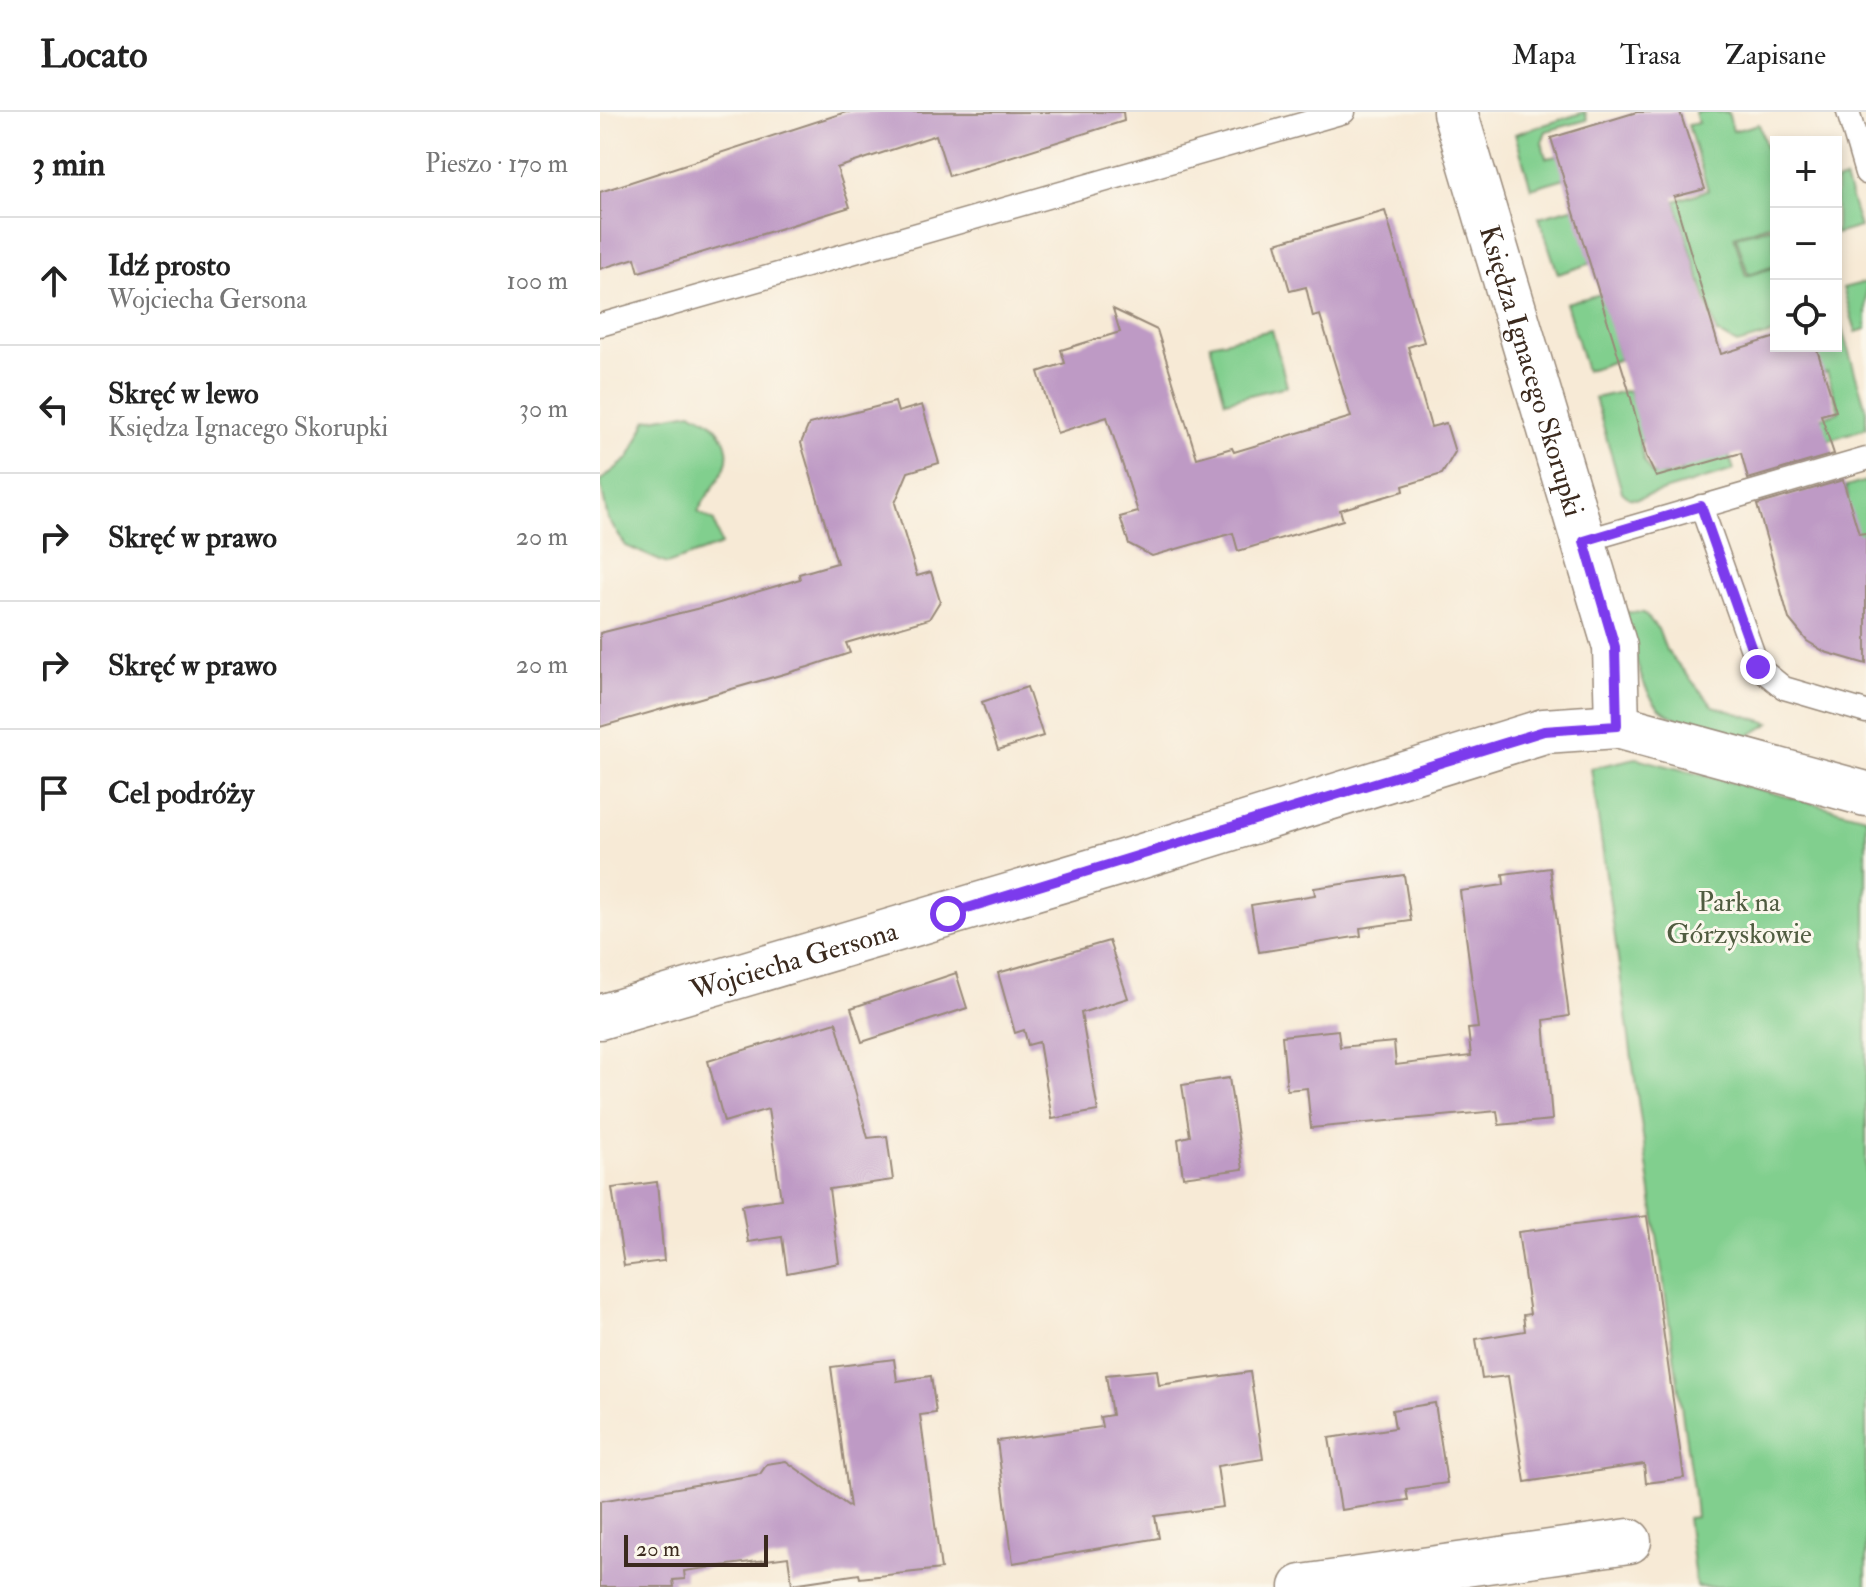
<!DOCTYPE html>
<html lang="pl">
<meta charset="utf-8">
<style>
:root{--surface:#fff;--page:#f2f2f2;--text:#222;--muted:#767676;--line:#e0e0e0}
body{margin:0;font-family:"IM FELL Double Pica",serif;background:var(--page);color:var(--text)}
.controls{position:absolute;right:24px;top:24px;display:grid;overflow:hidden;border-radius:0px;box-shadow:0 4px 12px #0003}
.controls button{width:72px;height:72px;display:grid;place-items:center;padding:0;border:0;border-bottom:2px solid var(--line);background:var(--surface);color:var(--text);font:40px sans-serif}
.scale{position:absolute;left:24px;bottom:20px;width:144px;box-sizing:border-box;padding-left:8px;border:4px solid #3b2a1e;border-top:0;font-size:22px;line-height:28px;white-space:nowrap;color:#3b2a1e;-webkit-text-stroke:6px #fbf7ec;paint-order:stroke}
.stop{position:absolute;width:24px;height:24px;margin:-18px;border:6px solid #7c3aed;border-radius:50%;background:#fff}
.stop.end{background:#7c3aed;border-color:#fff;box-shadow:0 2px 8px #0008}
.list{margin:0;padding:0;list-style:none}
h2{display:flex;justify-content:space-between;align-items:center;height:104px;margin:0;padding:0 32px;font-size:34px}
h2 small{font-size:26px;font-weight:400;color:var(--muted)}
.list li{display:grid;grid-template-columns:52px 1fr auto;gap:24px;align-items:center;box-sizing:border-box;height:128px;padding:0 32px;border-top:2px solid var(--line)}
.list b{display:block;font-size:30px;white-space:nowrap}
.list p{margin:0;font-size:26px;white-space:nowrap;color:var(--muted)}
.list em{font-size:26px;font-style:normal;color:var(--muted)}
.icon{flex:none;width:44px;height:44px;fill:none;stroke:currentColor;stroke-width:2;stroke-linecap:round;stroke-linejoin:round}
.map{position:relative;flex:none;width:1266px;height:1475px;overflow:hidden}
header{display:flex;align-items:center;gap:48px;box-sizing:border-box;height:112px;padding:0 40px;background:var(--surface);border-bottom:2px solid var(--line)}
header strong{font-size:38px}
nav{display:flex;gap:44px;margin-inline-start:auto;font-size:28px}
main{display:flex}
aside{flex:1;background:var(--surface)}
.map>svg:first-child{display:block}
</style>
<header>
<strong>Locato</strong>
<nav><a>Mapa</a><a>Trasa</a><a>Zapisane</a></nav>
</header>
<main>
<aside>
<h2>3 min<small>Pieszo · 170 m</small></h2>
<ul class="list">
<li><svg class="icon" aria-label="ahead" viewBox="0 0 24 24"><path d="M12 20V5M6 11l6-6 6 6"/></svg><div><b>Idź prosto</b><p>Wojciecha Gersona</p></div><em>100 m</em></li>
<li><svg class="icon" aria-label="left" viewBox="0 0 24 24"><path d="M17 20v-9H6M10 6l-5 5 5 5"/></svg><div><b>Skręć w lewo</b><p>Księdza Ignacego Skorupki</p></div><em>30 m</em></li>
<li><svg class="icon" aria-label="right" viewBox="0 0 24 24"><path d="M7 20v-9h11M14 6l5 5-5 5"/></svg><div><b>Skręć w prawo</b></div><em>20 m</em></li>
<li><svg class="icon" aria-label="right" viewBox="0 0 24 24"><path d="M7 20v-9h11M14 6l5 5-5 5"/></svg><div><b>Skręć w prawo</b></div><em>20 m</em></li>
<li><svg class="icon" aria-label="arrive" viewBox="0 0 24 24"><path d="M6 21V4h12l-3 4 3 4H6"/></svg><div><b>Cel podróży</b></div></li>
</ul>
</aside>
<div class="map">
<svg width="1266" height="1475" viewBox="0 0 1266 1475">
<rect width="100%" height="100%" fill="#fbf7ec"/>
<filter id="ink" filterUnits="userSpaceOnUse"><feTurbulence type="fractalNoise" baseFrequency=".0125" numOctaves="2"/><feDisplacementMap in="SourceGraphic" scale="16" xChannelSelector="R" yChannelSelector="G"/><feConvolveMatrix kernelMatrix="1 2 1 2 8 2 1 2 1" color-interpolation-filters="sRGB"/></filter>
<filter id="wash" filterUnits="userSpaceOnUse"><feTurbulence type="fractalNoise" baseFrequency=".006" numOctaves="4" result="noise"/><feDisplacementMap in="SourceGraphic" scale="32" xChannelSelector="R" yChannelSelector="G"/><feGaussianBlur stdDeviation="1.8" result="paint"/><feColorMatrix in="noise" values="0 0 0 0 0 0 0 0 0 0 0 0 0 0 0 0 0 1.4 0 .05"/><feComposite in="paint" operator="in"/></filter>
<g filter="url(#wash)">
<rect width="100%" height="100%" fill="#f7ead6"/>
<!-- green -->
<g fill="#81cf8e" stroke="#5e7c56" stroke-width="2">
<path d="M985,0L987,8L946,19L942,30L946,46L958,44L965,66L931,76L915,22Z"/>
<path d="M1095,0H1128L1133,19L1159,12L1176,68V103L1171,105L1172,112L1134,124L1146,164L1176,155V221L1137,232L1117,221L1075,89L1108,78L1088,13L1098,11Z"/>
<path d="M1245,67L1260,115L1236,122V70Z"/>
<path d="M975,95L992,151L958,162L939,105Z"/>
<path d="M1173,115L1176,154L1148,162L1136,124Z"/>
<path d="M1266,170V217L1256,220L1243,176Z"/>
<path d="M1001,182L1020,247L986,259L966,191Z"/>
<path d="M1236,197L1266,297V316L1167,348L1160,324L1239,300L1227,260L1214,264L1207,241L1221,237V234H1236Z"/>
<path d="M672,218L687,274L625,289L610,232Z"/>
<path d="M1029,278L1044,326L1040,330L1044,350L1052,362L1065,364L1082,360L1080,348L1126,334L1134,358L1037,387L1029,386L1022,380L995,286Z"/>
<path d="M91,300C118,309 138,335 121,363C114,376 104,386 98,400L114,409L121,433L67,452L26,434L8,407L0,369L29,346L47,308Z"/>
<path d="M1266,369V434L1246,425L1236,389L1248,385L1246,375Z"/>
<path d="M1024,500L1044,501L1058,517L1066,538L1113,594L1170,611L1147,625C1122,618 1091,615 1068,602C1039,586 1033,530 1024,500Z"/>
<path d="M1036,646L1266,705V1475H1096L1087,1406L1096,1405L1094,1385L991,656Z"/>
</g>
<g id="blocks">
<!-- building -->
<g fill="#be9ac5">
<path d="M246,0H523L524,9L349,64L336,23L237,56L250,95L39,160L35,146L0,157V80Z"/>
<path d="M1037,0H1080L1105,77L1074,85L1121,242L1176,225V234H1216L1236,299L1221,303L1234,342L1148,367L1141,341L1056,365L1046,344L1028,275L951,26Z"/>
<path d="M785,99L824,230L808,235L831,315L846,311L855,340L842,362L803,374L804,379L740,398L743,408L638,439L633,421L552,444L529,432L520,405L538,400L507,305L457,321L438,260L465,251L461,238L520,220L513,197L557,218L597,346L632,336L634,340L751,305L720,203L713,205L706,175L690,179L676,131Z"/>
<path d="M295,290L298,300L322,293L339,351L308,360L295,391L317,464L331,460L340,489L329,507L246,531L250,541L208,555L0,615V521L116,492L200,467L199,462L237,451L201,331L209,312Z"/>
<path d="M1243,368L1259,422L1266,421V552L1225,540L1207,529L1189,507L1157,393Z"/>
<path d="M427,575L443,624L398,638L382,590Z"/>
<path d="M950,756L969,904L944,908L952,1008L899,1013L897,999L711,1016L707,976L687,978L682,924L738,918L740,935L794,930L796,953L871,944L868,917L878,916L860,779L904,773L903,762Z"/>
<path d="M804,763L811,809L760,816L761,824L659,840L651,793L715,783L714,776Z"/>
<path d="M509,829L528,886L481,901L498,999L452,1007L439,930L428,933L424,918L415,921L398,861Z"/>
<path d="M356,861L367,896L262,930L251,896Z"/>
<path d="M236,910L268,1026L287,1024L293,1068L229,1077L239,1151L187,1161L182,1125L148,1130L142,1093L181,1087L168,997L124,1010L108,949Z"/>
<path d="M629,966L643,1057L583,1065L578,1027L590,1024L582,973Z"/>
<path d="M57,1070L64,1149L24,1154L12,1076Z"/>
<path d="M1047,1104L1084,1366L1046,1371L1044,1352L925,1370L908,1264L882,1267L876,1227L925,1219L923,1203L930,1202L918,1120Z"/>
<path d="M294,1247L297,1269L331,1264L336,1301L320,1303L341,1457L260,1466L259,1462L192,1472L188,1445L84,1459L85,1467L73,1468L74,1475H0V1389L160,1362L167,1352L186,1349L250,1395L231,1255Z"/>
<path d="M557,1258L559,1273L650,1260L663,1347L617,1354L623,1395L555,1404L559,1426L413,1451L397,1329L502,1315L500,1305L512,1303L506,1263Z"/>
<path d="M835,1291L847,1371L806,1377L808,1388L741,1398L729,1326L795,1316L792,1298Z"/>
</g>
</g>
</g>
<g filter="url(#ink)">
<use href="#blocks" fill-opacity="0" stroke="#998a7a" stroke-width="2"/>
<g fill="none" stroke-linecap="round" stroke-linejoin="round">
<defs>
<g id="lane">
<path d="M1248,0L1266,61"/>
<path d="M0,213L744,0"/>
<path d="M1101,394L1158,555L1184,576L1266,600"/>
<path d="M984,429L1266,347"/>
</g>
<g id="street">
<path id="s1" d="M855,0L1015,535L1017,614"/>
<path id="s2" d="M0,905L523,750L944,619L1017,614L1266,682"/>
<path d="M702,1475L1029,1429"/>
</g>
</defs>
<!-- lane casing -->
<use href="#lane" stroke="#998a7a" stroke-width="25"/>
<!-- street casing -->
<use href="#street" stroke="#998a7a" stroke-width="47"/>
<!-- lane -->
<use href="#lane" stroke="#fff" stroke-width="22"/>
<!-- street -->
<use href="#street" stroke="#fff" stroke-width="44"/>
</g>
</g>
<g fill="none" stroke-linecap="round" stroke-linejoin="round" filter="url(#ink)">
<!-- route -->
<path stroke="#7c3aed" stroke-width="10" d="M348,802L944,619L1017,614L1015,535L984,429L1101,394L1158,555"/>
</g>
<g text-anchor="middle" stroke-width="6" stroke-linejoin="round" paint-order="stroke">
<!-- street labels -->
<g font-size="28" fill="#3b2a1e" stroke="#fbf7ec">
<text dy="10" stroke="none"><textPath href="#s1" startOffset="270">Księdza Ignacego Skorupki</textPath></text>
<text dy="10" stroke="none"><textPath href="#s2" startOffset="202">Wojciecha Gersona</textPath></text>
</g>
<!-- park labels -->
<g font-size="28" fill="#505c40" stroke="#fbf7ec">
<text x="1139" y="799">Park na<tspan x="1139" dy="32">Górzyskowie</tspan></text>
</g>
</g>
</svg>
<div class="controls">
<button>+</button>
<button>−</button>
<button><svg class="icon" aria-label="locate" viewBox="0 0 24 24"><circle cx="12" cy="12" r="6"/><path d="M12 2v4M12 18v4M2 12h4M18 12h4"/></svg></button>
</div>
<div class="scale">20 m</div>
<div class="stop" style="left:348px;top:802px"></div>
<div class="stop end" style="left:1158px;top:555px"></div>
</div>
</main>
